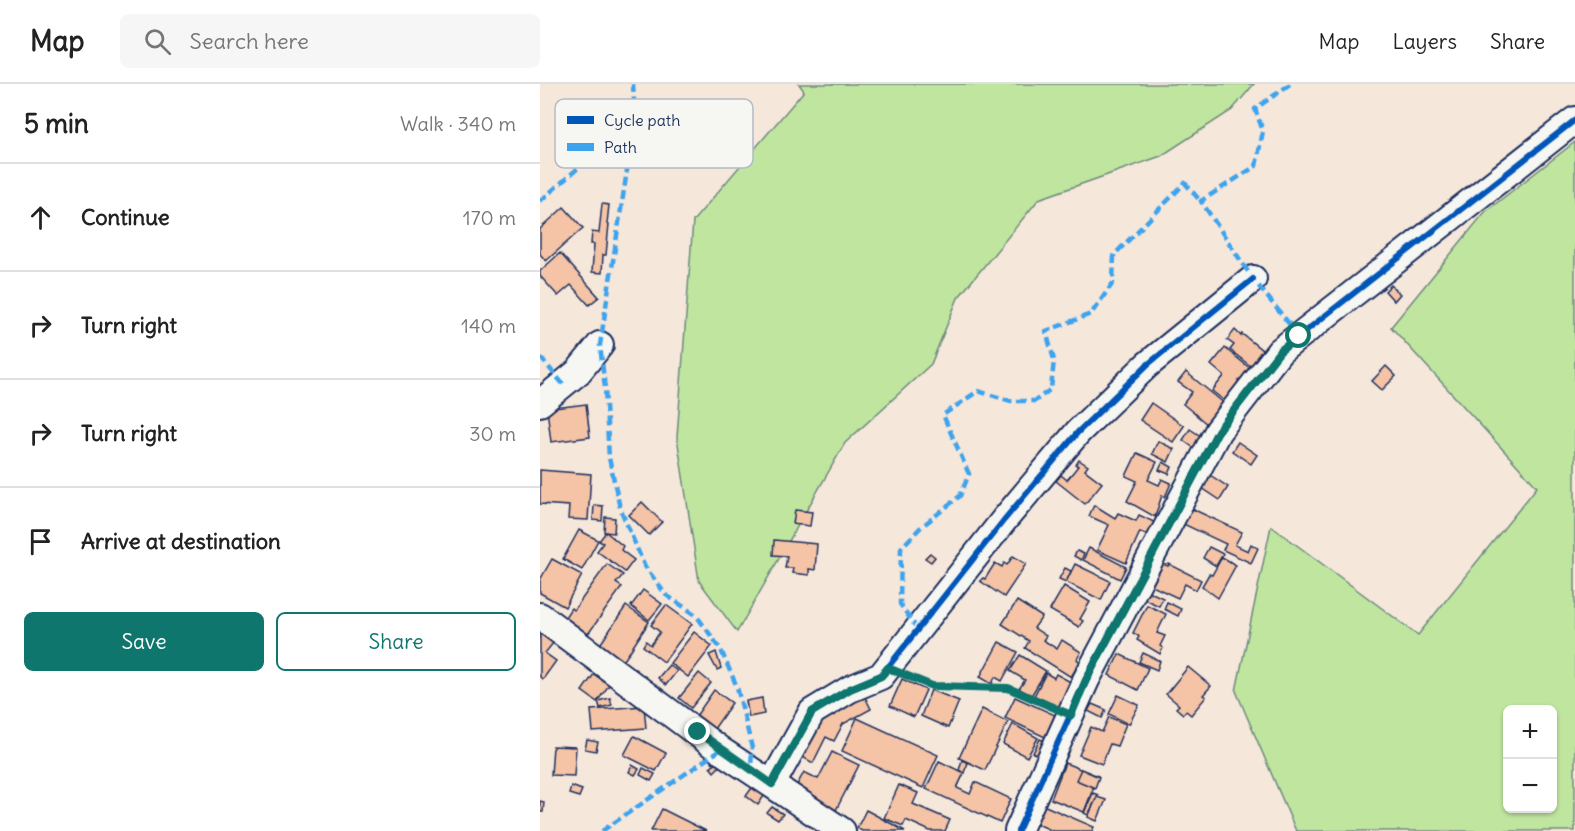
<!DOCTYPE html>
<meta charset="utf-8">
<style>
:root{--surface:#fff;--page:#f6f6f6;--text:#222;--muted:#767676;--line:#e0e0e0;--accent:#0f766e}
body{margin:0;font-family:Delius,sans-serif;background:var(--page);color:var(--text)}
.controls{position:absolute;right:18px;bottom:18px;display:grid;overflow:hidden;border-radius:9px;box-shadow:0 2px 4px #0004}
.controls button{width:54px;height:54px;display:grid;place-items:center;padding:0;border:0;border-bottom:2px solid var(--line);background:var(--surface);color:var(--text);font:30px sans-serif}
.stop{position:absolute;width:18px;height:18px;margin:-14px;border:4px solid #0f766e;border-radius:50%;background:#fff}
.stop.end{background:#0f766e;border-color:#fff;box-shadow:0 2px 6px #0008}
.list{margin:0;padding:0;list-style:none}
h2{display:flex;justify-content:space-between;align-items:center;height:78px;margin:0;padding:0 24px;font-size:26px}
h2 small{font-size:20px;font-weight:400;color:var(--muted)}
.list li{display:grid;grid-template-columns:39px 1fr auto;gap:18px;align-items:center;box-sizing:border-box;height:108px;padding:0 24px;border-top:2px solid var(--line)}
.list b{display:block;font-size:22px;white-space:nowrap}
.list em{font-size:20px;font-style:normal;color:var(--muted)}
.actions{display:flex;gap:12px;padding:18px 24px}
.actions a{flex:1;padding:14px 0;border:2px solid var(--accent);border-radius:9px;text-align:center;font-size:21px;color:var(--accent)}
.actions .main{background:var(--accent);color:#fff}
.icon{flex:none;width:33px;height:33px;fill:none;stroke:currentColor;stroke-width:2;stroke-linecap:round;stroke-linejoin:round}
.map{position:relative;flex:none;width:1035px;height:747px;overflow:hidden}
header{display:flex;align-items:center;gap:36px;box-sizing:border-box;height:84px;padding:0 30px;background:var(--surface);border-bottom:2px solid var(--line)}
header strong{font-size:28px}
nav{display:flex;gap:33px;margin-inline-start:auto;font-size:21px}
.search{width:420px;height:54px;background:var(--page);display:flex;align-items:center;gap:15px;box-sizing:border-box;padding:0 21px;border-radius:9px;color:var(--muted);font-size:22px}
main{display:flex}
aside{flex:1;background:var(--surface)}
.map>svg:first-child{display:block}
</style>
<header>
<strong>Map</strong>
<div class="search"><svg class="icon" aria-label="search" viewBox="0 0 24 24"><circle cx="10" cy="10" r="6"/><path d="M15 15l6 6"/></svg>Search here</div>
<nav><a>Map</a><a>Layers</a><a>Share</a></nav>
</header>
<main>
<aside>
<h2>5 min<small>Walk · 340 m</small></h2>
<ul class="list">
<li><svg class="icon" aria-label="ahead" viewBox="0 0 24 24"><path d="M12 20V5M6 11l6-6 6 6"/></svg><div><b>Continue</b></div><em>170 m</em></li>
<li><svg class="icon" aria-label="right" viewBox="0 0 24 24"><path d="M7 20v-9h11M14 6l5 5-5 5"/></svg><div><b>Turn right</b></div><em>140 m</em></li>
<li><svg class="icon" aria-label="right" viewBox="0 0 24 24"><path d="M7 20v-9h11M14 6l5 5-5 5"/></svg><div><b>Turn right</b></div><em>30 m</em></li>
<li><svg class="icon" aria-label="arrive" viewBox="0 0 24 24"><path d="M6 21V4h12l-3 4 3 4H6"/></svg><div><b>Arrive at destination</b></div></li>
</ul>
<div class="actions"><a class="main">Save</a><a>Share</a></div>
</aside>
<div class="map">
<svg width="1035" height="747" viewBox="0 0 1035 747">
<rect width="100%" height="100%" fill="#f6e7db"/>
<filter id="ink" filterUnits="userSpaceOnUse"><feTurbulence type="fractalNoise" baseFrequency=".0167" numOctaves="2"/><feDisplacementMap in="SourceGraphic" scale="12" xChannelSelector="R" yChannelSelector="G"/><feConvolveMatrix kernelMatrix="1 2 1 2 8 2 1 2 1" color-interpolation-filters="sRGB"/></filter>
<g filter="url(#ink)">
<!-- green -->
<g fill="#bfe59f" stroke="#6d8a7e" stroke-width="1.5" fill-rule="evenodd">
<path d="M259,0H714L692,26L621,72L499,115L418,214L391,280L305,359L197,548L159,497L137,353L153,137L264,7Z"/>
<path d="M1035,58V747H756L696,607L731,442L878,551L997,403L851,243L945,128ZM968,626H1012V724H968Z"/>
</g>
<!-- building -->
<g fill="#f5c3a5" stroke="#1b2f5e" stroke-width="1.5">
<path d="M62,120L69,121L67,140H69L66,171H63L62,189L52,188L54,160H51L52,148L59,149Z"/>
<path d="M24,123L43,144L6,177L0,170V145Z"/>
<path d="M20,169L59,213L49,221L31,201L18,212L0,192V187Z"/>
<path d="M851,201L860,210L854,217L845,207Z"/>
<path d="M695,246L701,252L702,250L722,266L716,274L719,276L713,284L690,266L694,261L687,256Z"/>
<path d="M685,264L712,286L686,318L672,307L684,292L671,281Z"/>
<path d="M846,282L856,292L842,306L832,297Z"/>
<path d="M646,288L685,320L668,341L643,320L652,308L638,298Z"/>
<path d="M611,319L644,342L633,358L600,336Z"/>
<path d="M46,320L50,353L11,358L7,325Z"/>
<path d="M650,345L662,353L654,364L643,356Z"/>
<path d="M618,357L634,365L628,378L612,370Z"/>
<path d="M698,358L717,371L711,380L692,367Z"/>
<path d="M597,369L617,378L608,396L619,401L622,395L631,399L625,413L622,411L615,433L587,417L597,397L586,392Z"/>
<path d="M539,376L548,382L545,386L562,399L545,420L516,397L521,391L527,396L538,382L536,381Z"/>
<path d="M623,378L632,383L629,390L619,386Z"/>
<path d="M0,386L51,390L48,436L28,435L29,422L0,420Z"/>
<path d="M667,389L688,403L680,416L659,402Z"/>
<path d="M102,418L122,438L109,451L89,431Z"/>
<path d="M54,421L63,422L62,437L53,436Z"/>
<path d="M554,421L575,434L578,429L596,437L599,431L616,439L610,452L600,448L586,479L557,466L569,441L549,432Z"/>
<path d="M646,422L702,448L695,461L708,467L711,460L718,464L711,479L683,466L686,460L639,438Z"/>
<path d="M255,426L272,428L270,442L253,440Z"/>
<path d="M65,433L75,434L74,449L64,448Z"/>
<path d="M39,446L58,456L42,486L23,475Z"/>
<path d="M66,448L83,462L81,466L94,476L85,488L57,467L63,459L59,457Z"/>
<path d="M234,456L277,460L275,486L269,485V491L252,489L253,484H245L247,472L233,471Z"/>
<path d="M669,463L683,470L676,482L663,474Z"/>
<path d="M549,464L586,483L580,495L543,476Z"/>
<path d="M537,467L544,470L541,476L534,472Z"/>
<path d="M390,469L395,473L391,478L385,474Z"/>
<path d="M473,472L486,480L464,513L440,497L443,494L445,495L455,479L462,483L464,479L467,481Z"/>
<path d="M682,473L696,481L678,514L662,502L669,490L672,491Z"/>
<path d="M12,475L42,491L25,523L0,509V496Z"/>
<path d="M67,480L83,491L76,499L82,503L48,550L25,533L31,524L34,526Z"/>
<path d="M535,480L570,497L561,516L526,498Z"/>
<path d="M623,480L628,482L629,480L661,496L656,506L645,500L638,514L612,502Z"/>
<path d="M525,484L531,487L526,498L519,495Z"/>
<path d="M524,502L550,518L540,535L543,537L539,543L510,526Z"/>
<path d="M103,506L122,520L109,536L91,522Z"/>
<path d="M606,506L623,514L619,522L602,514Z"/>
<path d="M477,517L502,533L494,544L506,552L503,556L517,565L522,556L541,568L537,575L540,578L531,593L485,564L489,557L462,540Z"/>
<path d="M627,518L641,525L638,532L624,525Z"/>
<path d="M126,521L152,540L124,578L103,562L106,557L111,561L120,548L111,541Z"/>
<path d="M607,521L626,530L617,549L625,552L620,562L623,564L620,570L597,556L599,552L593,549Z"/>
<path d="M86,522L109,538L83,578L59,562Z"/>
<path d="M154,548L172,562L148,593L130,579Z"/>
<path d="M2,549L14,558L5,569L16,577L3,595L0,593V551Z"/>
<path d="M459,558L478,568L462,597L455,593L452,600L440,593Z"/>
<path d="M176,568L181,584L177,586L169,571Z"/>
<path d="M603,569L620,577L617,586L599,578Z"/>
<path d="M579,570L608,584L598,606L569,591Z"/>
<path d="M480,571L506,587L491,612L479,605L485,596L470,587Z"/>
<path d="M129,581L137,587L126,601L118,594Z"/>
<path d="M648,583L671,602L663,611L666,613L651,631L646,627L643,630L636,624L639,621L626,610Z"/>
<path d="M159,589L171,599L151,624L139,614Z"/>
<path d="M506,589L514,594L516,590L538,602L529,604L525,611L530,614L525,628L494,612Z"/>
<path d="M54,590L69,601L57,618L42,607Z"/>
<path d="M362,595L386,606L374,633L350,622Z"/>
<path d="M321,605L331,625L303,640L294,657L286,653L273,679L257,670L277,628Z"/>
<path d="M174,606L192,619L174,645L156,632Z"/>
<path d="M391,606L419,617L408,644L381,632Z"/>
<path d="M578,611L599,621L589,640L569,630Z"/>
<path d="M475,613L515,631L505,653L465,634Z"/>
<path d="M70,614L72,621L60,624L58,617Z"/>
<path d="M222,614L224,630L209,633L206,617Z"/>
<path d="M552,620L566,626L562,634L548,627Z"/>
<path d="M104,622L106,644L53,648L51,626Z"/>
<path d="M442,625L468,638L445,686L419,674Z"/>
<path d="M569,633L586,640L577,662L570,660L562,680L539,671L551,643L562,648Z"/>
<path d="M317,634L398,671L383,704L302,667Z"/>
<path d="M473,640L498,654L487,673L463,660Z"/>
<path d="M94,652L126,669L116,687L84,671Z"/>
<path d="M500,655L514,661L507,676L493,669Z"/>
<path d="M47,656L58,658L56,667L45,665Z"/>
<path d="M13,662L36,663L34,692L11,691Z"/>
<path d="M292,668L319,681L296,726L255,705L264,688L278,695Z"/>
<path d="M422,676L428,679L418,702L416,701L421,687L419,686Z"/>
<path d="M399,677L424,689L417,704L430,710L435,698L471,715L460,739L386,705Z"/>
<path d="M178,678L181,681L174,688L170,683Z"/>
<path d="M525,679L558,692L544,728L511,715Z"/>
<path d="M92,681L99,685L95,691L89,688Z"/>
<path d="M103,684L115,690L111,697L100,691Z"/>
<path d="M541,685L559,693L555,704L536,696Z"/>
<path d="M214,701L226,709L218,721L206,712Z"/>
<path d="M359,701L378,709L373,720L410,736L405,747H390L366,736L363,742L344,734Z"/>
<path d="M31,702L42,706L39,713L29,710Z"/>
<path d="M553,709L558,711L548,731L544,729Z"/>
<path d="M557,713L566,716L557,737L548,733Z"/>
<path d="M0,717L4,718L3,728H0Z"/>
<path d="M503,721L554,743L552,747H513L495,739Z"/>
<path d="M232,723L243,730L238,736L227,729Z"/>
<path d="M122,725L166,747H111Z"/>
<path d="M326,726L365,747H322L317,744Z"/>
</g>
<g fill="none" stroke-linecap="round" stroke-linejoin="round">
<defs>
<g id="minor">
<path d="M0,319L38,288L60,261"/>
<path d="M0,532L180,666L302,747"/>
<path d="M232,700L272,628L310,605L341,592L464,436L538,348L607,281L713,195"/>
<path d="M478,747L546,596L678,347L740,267L1035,36"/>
</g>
</defs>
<!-- minor casing -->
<use href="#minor" stroke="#1b2f5e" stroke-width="30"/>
<!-- path -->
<path stroke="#1b2f5e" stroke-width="3" stroke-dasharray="6 4.5" stroke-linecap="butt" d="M366,591L392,602L468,604L512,623"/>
<!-- minor -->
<use href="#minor" stroke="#f6f6f2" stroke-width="26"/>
<!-- quiet -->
<g stroke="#3da3ed" stroke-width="4.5" stroke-dasharray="9 4.5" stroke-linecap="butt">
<path d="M93,0L95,35L60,261L65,304L69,374L80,424L104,481L126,511L156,531L180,564L197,603L212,664L211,686"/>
<path d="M750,0L715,25L723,47L716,82L661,117L713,195L759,252"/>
<path d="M0,117L95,35"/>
<path d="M0,273L23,300"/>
<path d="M378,546L360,520L361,464L380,444L420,412L429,390L403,331L438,307L471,317H495L511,305L514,276L506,247L551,230L573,199L574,171L645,99L662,119"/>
<path d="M62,747L180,666"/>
</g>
<defs>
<g id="cycleway">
<path d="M232,700L272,628L310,605L341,592L464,436L538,348L607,281L713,195"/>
<path d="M478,747L546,596L678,347L740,267L1035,36"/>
</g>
</defs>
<!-- cycleway casing -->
<use href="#cycleway" stroke="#f6f6f2" stroke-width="10"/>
<!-- cycleway -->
<use href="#cycleway" stroke="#0057b8" stroke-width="6"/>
</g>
</g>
<g fill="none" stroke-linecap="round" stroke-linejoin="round" filter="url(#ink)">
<!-- route -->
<path stroke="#0f766e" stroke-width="8" d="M158,648L232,700L272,628L310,605L341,592L348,584L392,602L468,604L531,631L546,596L678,347L740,267L759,252"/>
</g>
<!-- legend -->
<rect x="15" y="15" width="198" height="69" rx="9" fill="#f6f6f2" stroke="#b4bac6" stroke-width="1.5"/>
<rect x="27" y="32" width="27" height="8" fill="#0057b8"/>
<rect x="27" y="59" width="27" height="8" fill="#3da3ed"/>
<g font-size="16" fill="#1b2f5e">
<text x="64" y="42">Cycle path</text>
<text x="64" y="69">Path</text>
</g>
</svg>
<div class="controls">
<button>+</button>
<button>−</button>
</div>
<div class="stop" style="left:759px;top:252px"></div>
<div class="stop end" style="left:158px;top:648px"></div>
</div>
</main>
